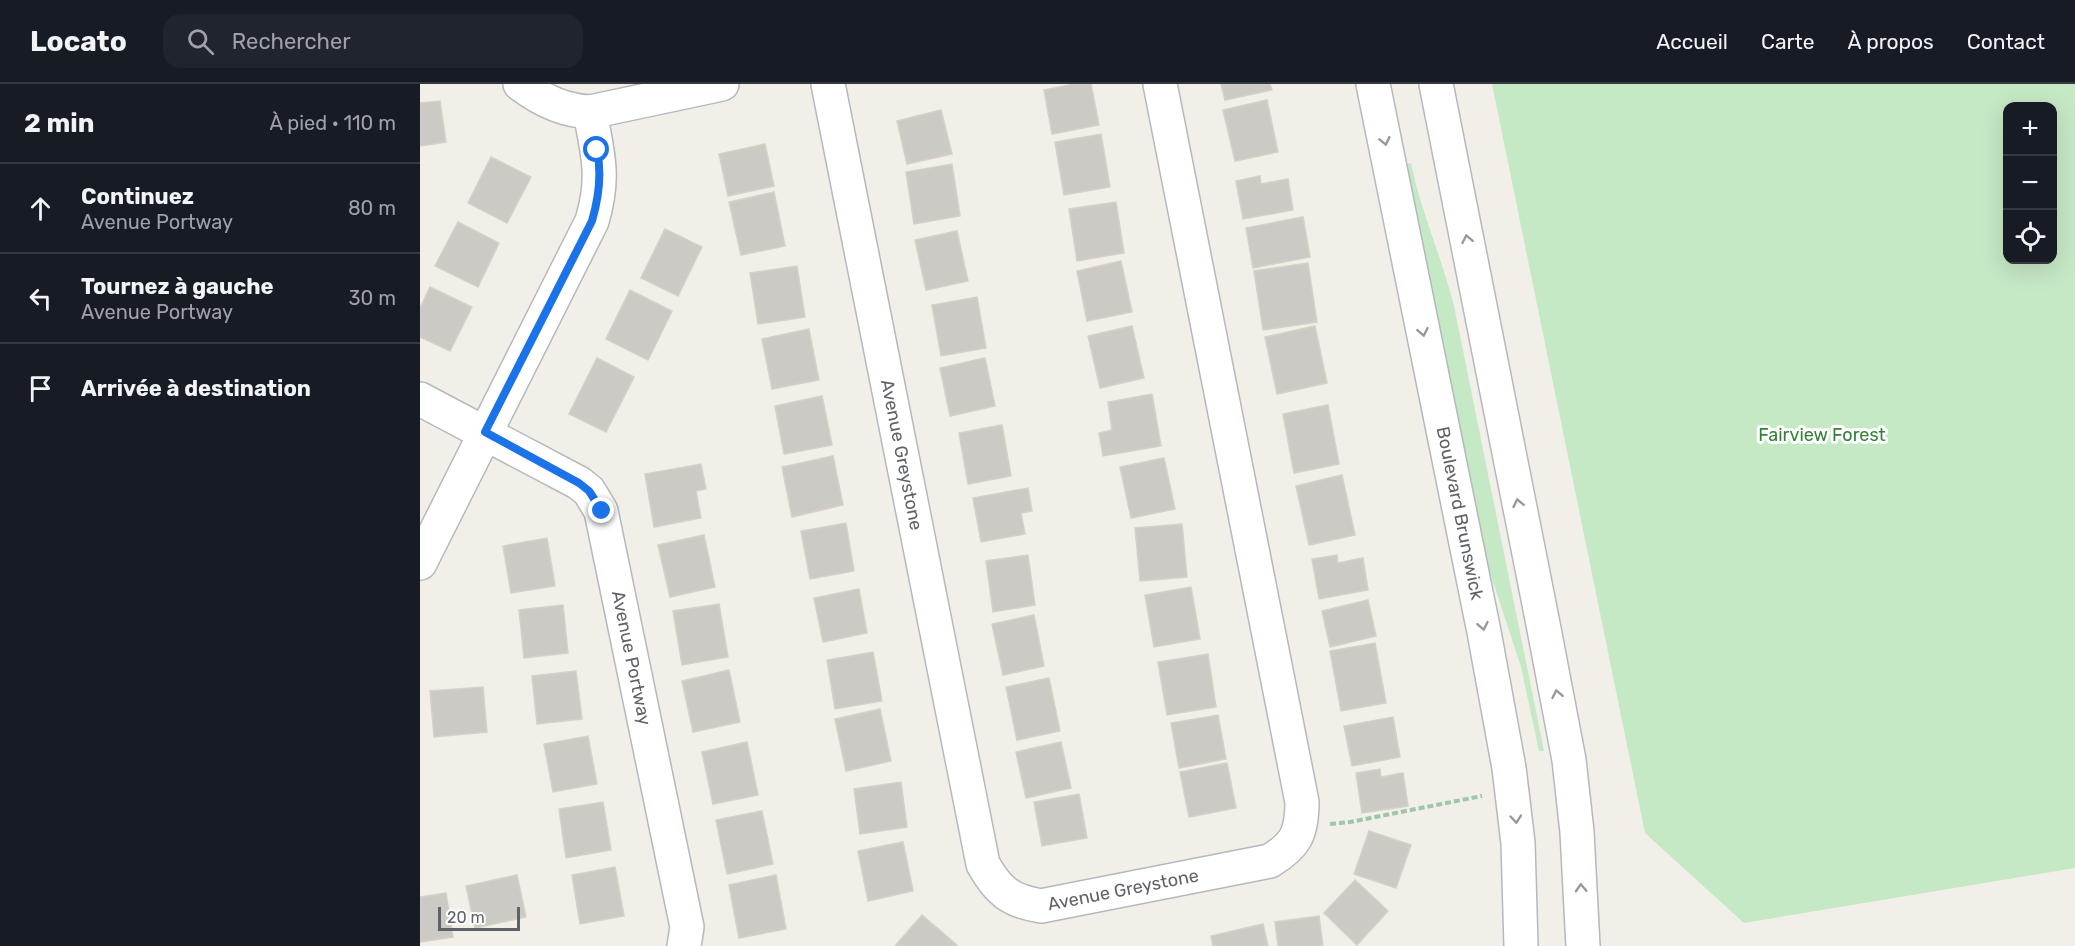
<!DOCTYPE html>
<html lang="fr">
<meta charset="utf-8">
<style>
:root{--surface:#171b24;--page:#20242c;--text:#f1f3f6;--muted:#9ea1a6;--line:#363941}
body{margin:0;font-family:Rubik,sans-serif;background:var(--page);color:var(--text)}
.controls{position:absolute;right:18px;top:18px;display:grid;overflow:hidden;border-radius:12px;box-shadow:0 6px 24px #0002}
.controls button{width:54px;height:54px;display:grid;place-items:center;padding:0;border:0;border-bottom:2px solid var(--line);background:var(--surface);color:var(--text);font:30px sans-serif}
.scale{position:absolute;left:18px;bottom:15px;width:82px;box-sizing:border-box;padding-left:6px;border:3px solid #5f6368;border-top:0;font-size:16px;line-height:21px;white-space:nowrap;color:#5f6368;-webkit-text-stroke:4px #fff;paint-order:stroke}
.stop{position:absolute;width:18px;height:18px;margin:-14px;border:4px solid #1a73e8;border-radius:50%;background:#fff}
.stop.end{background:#1a73e8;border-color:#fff;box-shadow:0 2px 6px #0008}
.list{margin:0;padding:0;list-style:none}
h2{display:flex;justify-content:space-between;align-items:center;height:78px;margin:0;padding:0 24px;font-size:26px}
h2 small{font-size:20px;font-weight:400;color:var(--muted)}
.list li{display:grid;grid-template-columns:39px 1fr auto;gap:18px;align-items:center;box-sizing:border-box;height:90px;padding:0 24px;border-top:2px solid var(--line)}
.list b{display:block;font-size:22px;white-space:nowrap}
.list p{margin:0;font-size:20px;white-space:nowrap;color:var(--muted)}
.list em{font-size:20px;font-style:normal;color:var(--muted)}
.icon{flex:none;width:33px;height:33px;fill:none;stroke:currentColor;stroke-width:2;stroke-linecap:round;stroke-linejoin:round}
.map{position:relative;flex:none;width:1655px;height:862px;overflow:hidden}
header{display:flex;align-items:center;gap:36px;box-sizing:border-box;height:84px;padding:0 30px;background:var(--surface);border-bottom:2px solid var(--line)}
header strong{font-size:28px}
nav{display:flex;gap:33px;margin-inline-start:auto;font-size:21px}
.search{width:420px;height:54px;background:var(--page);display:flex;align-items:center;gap:15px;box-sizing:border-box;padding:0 21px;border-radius:18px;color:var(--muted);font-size:22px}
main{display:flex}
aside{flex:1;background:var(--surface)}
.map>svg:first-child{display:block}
</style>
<header>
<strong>Locato</strong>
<div class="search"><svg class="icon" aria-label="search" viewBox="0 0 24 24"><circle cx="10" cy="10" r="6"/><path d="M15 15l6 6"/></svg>Rechercher</div>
<nav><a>Accueil</a><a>Carte</a><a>À propos</a><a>Contact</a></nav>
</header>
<main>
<aside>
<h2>2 min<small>À pied · 110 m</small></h2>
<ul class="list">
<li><svg class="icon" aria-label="ahead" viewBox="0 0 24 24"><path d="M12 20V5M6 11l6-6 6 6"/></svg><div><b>Continuez</b><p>Avenue Portway</p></div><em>80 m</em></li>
<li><svg class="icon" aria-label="left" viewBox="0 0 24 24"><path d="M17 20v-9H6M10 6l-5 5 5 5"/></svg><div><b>Tournez à gauche</b><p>Avenue Portway</p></div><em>30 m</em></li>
<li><svg class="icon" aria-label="arrive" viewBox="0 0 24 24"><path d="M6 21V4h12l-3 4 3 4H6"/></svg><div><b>Arrivée à destination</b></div></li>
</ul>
</aside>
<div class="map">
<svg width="1655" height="862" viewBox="0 0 1655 862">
<rect width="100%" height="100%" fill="#f1efe8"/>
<!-- green -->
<g fill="#c5e8c5" fill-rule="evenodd">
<path d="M1072,0H1655V784L1324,839L1225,749ZM1632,22V176H1588V22Z"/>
<path d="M991,79C1001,128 1022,174 1034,222L1124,667H1119L1101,583L1067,479L987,80Z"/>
</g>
<!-- building -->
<g fill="#cccac5" stroke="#d6d1c6" stroke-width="1.5">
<path d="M654,0H671L679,41L632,50L624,6Z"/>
<path d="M801,0H850L852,6L805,16Z"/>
<path d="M847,16L858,68L815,77L803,26Z"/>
<path d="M20,17L26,58L0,62V19Z"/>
<path d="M521,26L532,70L487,80L477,37Z"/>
<path d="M681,50L690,103L644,111L635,58Z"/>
<path d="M345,60L354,102L308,112L299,70Z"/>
<path d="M71,73L111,93L87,139L48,119Z"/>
<path d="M532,80L540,132L494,140L486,88Z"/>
<path d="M840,92L841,100L868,95L873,126L823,135L816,97Z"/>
<path d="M354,108L365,162L321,171L309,118Z"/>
<path d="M696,118L704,169L657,177L649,125Z"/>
<path d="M883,133L890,173L833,184L826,144Z"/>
<path d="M38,138L79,159L58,203L15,182Z"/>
<path d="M245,145L282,163L258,212L221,194Z"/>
<path d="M537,147L548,197L506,206L495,156Z"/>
<path d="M701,177L712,228L667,237L657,187Z"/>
<path d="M888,179L897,238L843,246L834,187Z"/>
<path d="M377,182L385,233L338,240L330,189Z"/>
<path d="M10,203L52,223L30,267L0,253V224Z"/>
<path d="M210,206L252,227L228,276L186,255Z"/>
<path d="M557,213L566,264L521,272L512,221Z"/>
<path d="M712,242L724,294L680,304L668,252Z"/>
<path d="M895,242L907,299L857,310L845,253Z"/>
<path d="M389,245L399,296L352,305L342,255Z"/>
<path d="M177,274L214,293L186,348L149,330Z"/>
<path d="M565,274L575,322L530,332L520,284Z"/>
<path d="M732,310L741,362L683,372L679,349L692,346L688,318Z"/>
<path d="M402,312L412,361L364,370L355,322Z"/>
<path d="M908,321L919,380L874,389L863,330Z"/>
<path d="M582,341L591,392L548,400L539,349Z"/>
<path d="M413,372L423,421L372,433L362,383Z"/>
<path d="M744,374L755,425L711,434L700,383Z"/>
<path d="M281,380L286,405L276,407L281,434L234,443L225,390Z"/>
<path d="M922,391L935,451L889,461L876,402Z"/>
<path d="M608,404L612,427L601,429L605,450L561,458L553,414Z"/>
<path d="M426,439L434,487L390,495L381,447Z"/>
<path d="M762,440L767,493L720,497L715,444Z"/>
<path d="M284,451L295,503L250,513L238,461Z"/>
<path d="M127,454L135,502L91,509L83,462Z"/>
<path d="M608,471L615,521L573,528L566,477Z"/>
<path d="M917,471L918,479L943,474L948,506L899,515L892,475Z"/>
<path d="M771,503L780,555L734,563L725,511Z"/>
<path d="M439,505L447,549L403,558L394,514Z"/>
<path d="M948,516L956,552L910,563L902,527Z"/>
<path d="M299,520L308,573L262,581L253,527Z"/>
<path d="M143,521L148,569L104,574L99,526Z"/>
<path d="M614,531L624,582L583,591L572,540Z"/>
<path d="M955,559L966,619L921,627L910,567Z"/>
<path d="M453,568L462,617L415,625L407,576Z"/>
<path d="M788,570L796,623L747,631L738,578Z"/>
<path d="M309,586L320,638L273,648L262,597Z"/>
<path d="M156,587L162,635L117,640L112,592Z"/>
<path d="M629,594L640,647L597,656L586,603Z"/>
<path d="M63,603L67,648L14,653L10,607Z"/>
<path d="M460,625L471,677L426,687L415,635Z"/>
<path d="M798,631L806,675L759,684L751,639Z"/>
<path d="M973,633L980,673L932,682L924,642Z"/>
<path d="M168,652L177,700L133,708L124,660Z"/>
<path d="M327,658L338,711L293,720L282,668Z"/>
<path d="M641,658L651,704L606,714L596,668Z"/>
<path d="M807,679L816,724L769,733L760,688Z"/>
<path d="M960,685L961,693L983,689L988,722L942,729L936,689Z"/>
<path d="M481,698L487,743L440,750L434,705Z"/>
<path d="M659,710L667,754L622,762L614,718Z"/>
<path d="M183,718L191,766L146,774L139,725Z"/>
<path d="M342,727L353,780L307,790L296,736Z"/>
<path d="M949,747L991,761L976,804L934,790Z"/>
<path d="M483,758L493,807L448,817L438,767Z"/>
<path d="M195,783L204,832L160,840L152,791Z"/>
<path d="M97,791L106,833L55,844L46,802Z"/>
<path d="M356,791L366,845L319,854L309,801Z"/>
<path d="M935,796L968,827L937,861L904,829Z"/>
<path d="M26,809L33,853L0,858V813Z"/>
<path d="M502,831L537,861L536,862H475Z"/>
<path d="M899,832L903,862H858L855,838Z"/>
<path d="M843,840L848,862H793L791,852Z"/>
</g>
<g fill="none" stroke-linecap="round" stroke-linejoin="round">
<defs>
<g id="minor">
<path d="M100,0C121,16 144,27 170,28L302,0"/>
<path id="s1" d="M408,0L563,780C578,807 590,817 621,822L850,777C876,761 882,749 882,718L740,0"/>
<path id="s2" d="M953,0L1064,548L1089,684L1098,759L1101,862"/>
<path d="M1016,0L1124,545L1149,676L1157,748L1163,862"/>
<path id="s3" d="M0,315L159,399L169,407L181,427L267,843L264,862"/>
<path d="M0,479L172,137C185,93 178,71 170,28"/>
</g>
</defs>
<!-- minor casing -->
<use href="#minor" stroke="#b5b8bc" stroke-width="36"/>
<!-- path -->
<path stroke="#9cc7a9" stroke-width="4" stroke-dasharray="6 3" stroke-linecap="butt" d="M910,740L930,738L1062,712"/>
<!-- minor -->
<use href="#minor" stroke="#fff" stroke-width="33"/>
</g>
<!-- one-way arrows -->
<defs><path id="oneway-chevron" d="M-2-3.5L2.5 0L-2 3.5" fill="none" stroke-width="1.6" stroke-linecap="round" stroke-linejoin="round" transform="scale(1.5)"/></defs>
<g stroke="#979a9d">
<use href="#oneway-chevron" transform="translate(965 57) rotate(78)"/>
<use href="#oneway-chevron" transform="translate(1047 155) rotate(-101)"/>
<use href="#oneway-chevron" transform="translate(1003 248) rotate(79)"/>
<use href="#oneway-chevron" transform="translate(1098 419) rotate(-102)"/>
<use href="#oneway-chevron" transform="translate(1063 542) rotate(79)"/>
<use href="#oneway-chevron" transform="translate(1137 610) rotate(-101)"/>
<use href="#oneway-chevron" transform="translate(1096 735) rotate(85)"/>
<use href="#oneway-chevron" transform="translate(1161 804) rotate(-93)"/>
</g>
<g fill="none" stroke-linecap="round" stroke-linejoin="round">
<!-- route -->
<path stroke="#1a73e8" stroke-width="8" d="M177,66C182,90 179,113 172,137L65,348L159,399L169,407L182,427"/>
</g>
<g text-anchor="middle" stroke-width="6" stroke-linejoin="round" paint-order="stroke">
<!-- park labels -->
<g font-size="18" fill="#348238" stroke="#fff">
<text x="1402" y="357">Fairview Forest</text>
</g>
<!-- street labels -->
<g font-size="18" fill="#5f6368" stroke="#fff">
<text dy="6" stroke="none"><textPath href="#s1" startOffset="378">Avenue Greystone</textPath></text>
<text dy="6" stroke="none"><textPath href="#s2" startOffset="438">Boulevard Brunswick</textPath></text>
<text dy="6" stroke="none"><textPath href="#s3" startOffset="366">Avenue Portway</textPath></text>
<text dy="6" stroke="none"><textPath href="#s1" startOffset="954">Avenue Greystone</textPath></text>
</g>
</g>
</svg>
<div class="controls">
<button>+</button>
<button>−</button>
<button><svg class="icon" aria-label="locate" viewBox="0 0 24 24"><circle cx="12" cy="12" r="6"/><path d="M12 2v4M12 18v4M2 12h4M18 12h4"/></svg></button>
</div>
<div class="scale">20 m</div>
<div class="stop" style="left:177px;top:66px"></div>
<div class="stop end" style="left:182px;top:427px"></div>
</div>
</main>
